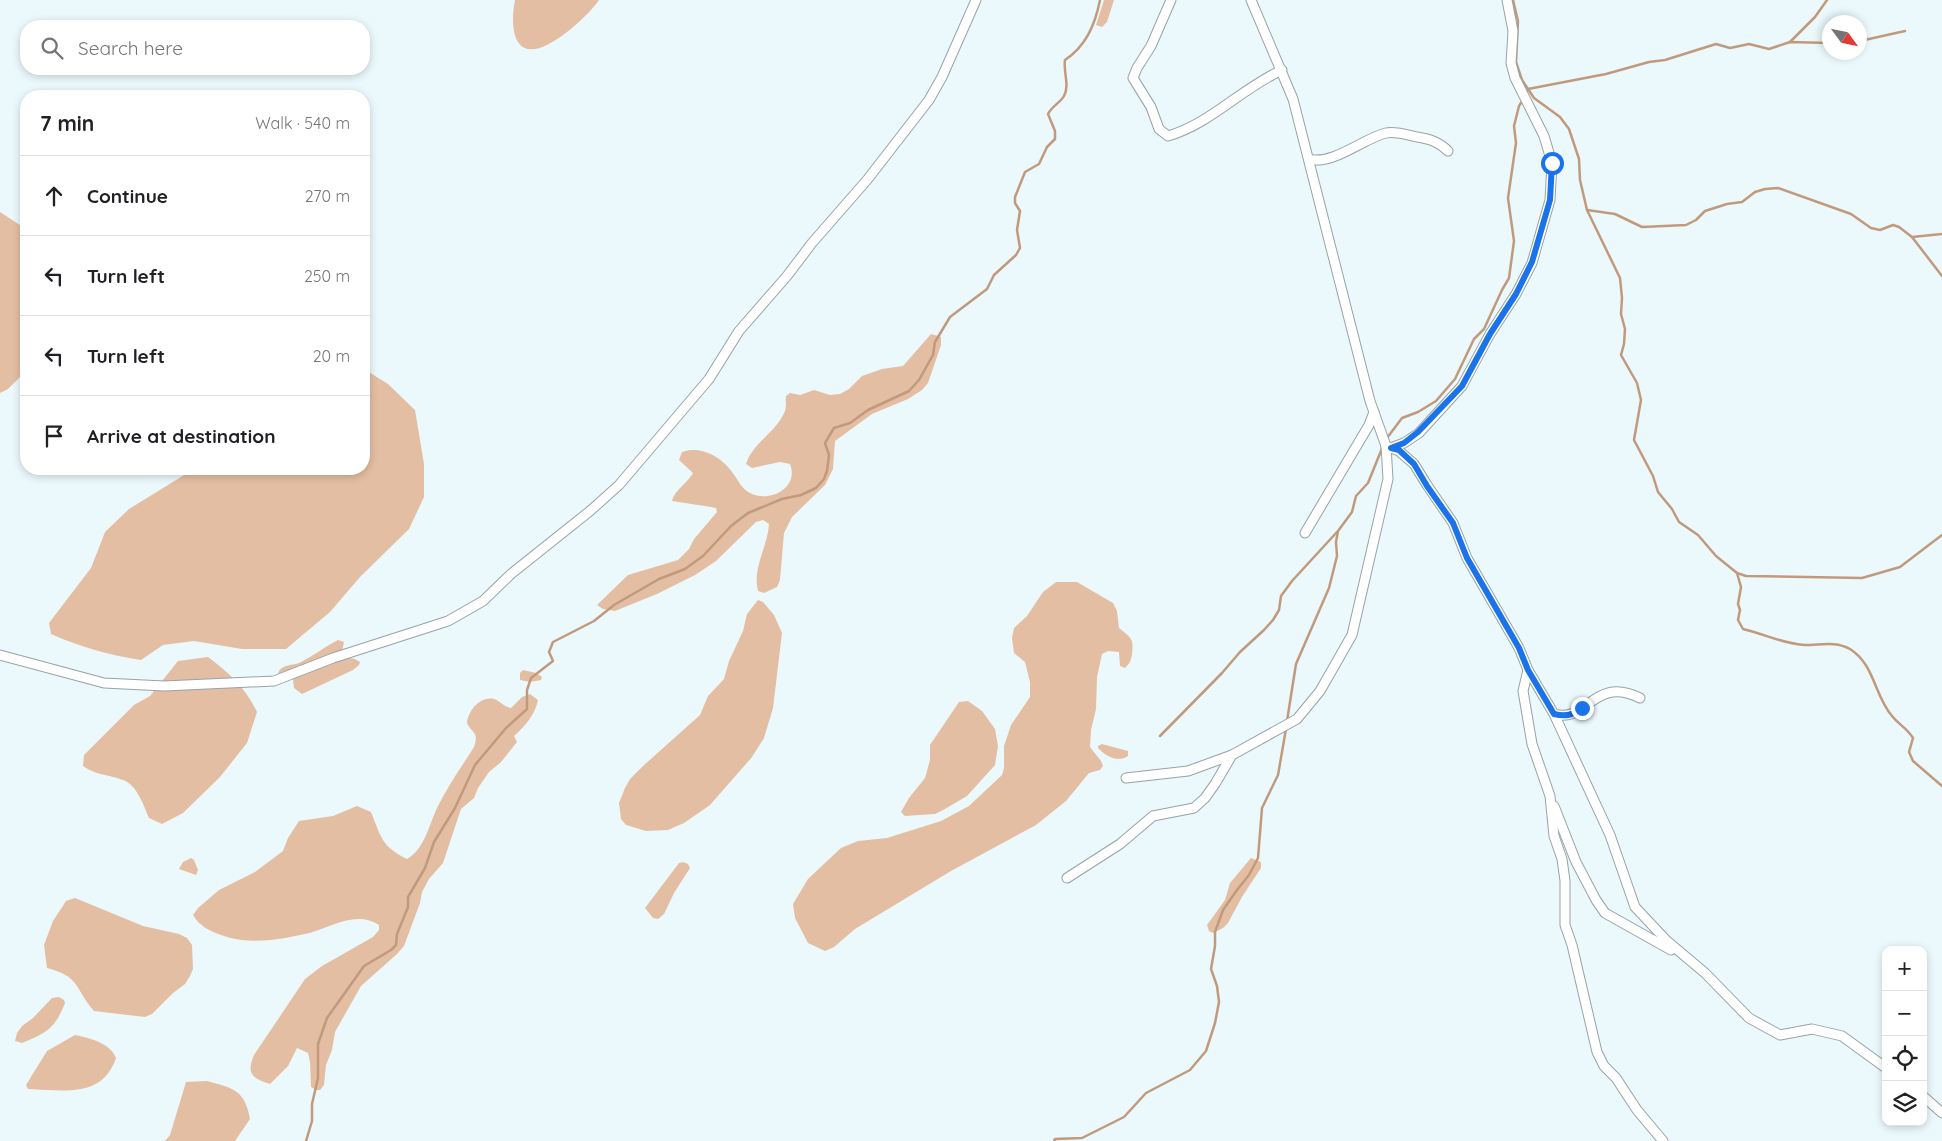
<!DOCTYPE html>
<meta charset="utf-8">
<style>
:root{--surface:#fff;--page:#f2f2f2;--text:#202124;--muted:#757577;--line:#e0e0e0}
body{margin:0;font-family:Quicksand,sans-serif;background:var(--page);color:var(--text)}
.controls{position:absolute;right:15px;bottom:15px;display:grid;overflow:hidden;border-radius:10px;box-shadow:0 2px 8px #0003}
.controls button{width:45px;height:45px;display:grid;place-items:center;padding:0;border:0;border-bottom:1px solid var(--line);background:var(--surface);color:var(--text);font:25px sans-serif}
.compass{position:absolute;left:1822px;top:15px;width:45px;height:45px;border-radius:50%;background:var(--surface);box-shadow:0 2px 8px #0003;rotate:123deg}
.stop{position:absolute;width:15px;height:15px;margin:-11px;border:4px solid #1a73e8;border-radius:50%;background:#fff}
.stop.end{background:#1a73e8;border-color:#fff;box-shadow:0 1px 5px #0008}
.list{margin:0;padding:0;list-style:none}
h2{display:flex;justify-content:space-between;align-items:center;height:65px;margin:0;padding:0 20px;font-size:21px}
h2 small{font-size:16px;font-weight:400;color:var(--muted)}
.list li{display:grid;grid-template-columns:32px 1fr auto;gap:15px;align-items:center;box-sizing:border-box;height:80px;padding:0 20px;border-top:1px solid var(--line)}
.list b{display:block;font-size:19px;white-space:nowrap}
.list em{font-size:16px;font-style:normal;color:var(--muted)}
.icon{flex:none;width:28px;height:28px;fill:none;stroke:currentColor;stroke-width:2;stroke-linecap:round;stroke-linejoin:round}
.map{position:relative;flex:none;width:1942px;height:1141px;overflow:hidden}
.search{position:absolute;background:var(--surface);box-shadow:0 2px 8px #0003;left:20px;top:20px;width:350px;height:55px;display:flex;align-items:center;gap:12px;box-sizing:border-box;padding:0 18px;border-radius:20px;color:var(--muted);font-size:19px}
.panel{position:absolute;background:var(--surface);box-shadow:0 2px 8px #0003;left:20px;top:90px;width:350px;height:385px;border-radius:20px}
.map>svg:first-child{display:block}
</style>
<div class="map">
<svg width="1942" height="1141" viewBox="0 0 1942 1141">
<rect width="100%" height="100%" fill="#ebf9fc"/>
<!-- green -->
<g fill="#e4bea2">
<path d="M515,0H599C588,16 555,46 535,49C509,53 512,15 515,0Z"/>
<path d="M1104,0H1114L1107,22L1102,27L1096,25Z"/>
<path d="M0,212L26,229V371L8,389L0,393Z"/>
<path d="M931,334L941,337V345L928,383L922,390L908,399L872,414L835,441L833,469L825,485L792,517L784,533L780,580L777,587L764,593L758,591C752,568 768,546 769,524L763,520L756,522L716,561L695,575L657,594L615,611L603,609L597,605L628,575L678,560L689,549L694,539L717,512L716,508L711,507L672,501C674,490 688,483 693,473L679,460L682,452C700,445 722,457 732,472C739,481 741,489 752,494C772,502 799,487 790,464L780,462L752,468L746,464C753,442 777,432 785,411C787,405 785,401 786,396L790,393L800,395L814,390L830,395L840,394L849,389L862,376L882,369L903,366Z"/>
<path d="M364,369L388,384L415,410L424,464V497L409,529L360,577L330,612L286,649H242L194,641L163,645L141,660C109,655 80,647 51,634L49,623L91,568L105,532L129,509L194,469H364Z"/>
<path d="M1056,582H1077L1113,603L1117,611L1119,628C1131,638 1134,638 1132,654C1131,661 1130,663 1125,668L1120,666L1119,652L1108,651L1102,654L1097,677L1096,709L1091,730L1090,747L1101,761L1103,766L1100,770L1089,773L1066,801L1036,825L951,871L855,929L834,947L825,951L808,943L795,918L793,904L808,879L841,848L858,841L887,838L941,821L969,806L1002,775L1004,768V746L1011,725L1030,697V682L1025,662L1014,653L1012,638L1014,628L1027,616L1043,592Z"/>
<path d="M758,600L763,602L774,615L782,633L773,708L764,738L752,757L710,805L684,823L668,830L646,831L626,825L621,819L619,803L625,788L630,779L643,766L700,715L708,696L724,679L729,661L743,631L747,614Z"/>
<path d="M338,640L344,642L342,651L344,657L355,659L360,662L359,665L353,670L302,694L294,688L293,679L278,673C282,664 291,666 299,663C312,657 324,647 338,640Z"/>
<path d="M208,657C228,672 246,688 257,712L247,743L220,777L183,813L162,824L149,818C144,806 137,785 123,780C107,774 98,776 83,766L84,755L134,705L150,696L178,661Z"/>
<path d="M523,670L536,673L542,677L541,680L530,682L520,680V673Z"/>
<path d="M530,694L538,700C535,715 525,726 514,736L517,742L501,762L489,772L478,788L474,798L461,809L443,863L429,879L422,892L420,903L404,946L397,954L361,986L335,1032L332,1050L326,1065L324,1085L320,1090H316L311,1087L310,1062L308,1053L297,1048L288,1066L270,1084C252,1078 246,1074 254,1055L305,979L322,966L373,937L379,930V925C356,909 328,929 305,934C277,940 249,945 221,935C210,931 199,926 193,915L198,908L219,890L255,872L283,851L288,838L299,821L333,816L357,806L371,812C381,837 382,847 407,859C425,849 429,824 438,806C448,786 462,766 474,747C479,731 473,735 467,723C468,711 480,696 494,699C500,701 504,707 511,708L522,697Z"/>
<path d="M968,701L982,711L995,729L998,746L995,765L967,796L945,809L935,814L905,816L901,812L909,798L925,778L930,760V745L959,702Z"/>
<path d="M1102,744L1128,751V756C1118,763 1105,756 1098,748V746Z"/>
<path d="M191,858L194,860L198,870L196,875L179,869L183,862Z"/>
<path d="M1251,858L1261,862V868L1242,897L1228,923L1223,928L1213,933L1209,931L1207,925L1225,900L1230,883Z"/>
<path d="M683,862L688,864L690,868L674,893L664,914L658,919L653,918L645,908L679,863Z"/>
<path d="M75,898L143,926L179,934L187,938L192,945L193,969L190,976L185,984L173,993L152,1014L145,1017L94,1011C74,988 81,977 47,968L44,945L53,921L66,901Z"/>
<path d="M59,997L64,1000L65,1003C55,1029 46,1033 22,1043L15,1041L17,1033L22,1026L33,1018L52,998Z"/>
<path d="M75,1035C90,1038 110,1043 116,1058C102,1099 63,1090 28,1089L26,1085L47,1051Z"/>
<path d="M207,1081C232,1088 245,1089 250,1119L235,1141H165L170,1135L186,1082Z"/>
</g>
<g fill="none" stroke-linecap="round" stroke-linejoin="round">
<!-- stream -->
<g stroke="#c19a7d" stroke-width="2.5">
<path d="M1513,0L1518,21L1516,62L1522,80L1534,98L1560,117L1569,129L1579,159L1580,180L1587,210L1620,278L1622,298L1621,314L1625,329L1624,344L1621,355L1637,383L1641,400L1634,440L1653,476L1658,492L1672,509L1679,522L1698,535L1716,556L1737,573L1741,587L1738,604L1740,610L1738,620L1743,629C1765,634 1783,644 1805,645C1821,645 1836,641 1850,649C1875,665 1874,695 1892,716C1899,725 1906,727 1913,738L1909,752L1913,761L1942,786"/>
<path d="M1860,41L1905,31"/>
<path d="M1790,42L1815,17L1827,0"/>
<path d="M1525,95L1528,89L1606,74L1649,62L1665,60L1716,44L1730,48L1749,44L1769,49L1790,42L1830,43"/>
<path d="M1587,210L1615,214L1642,227L1686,225L1696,220L1705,211L1727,204L1742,202L1755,192L1765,189L1778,188L1851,214L1871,228L1880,230L1893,225L1899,227L1912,237L1942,276"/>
<path d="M1912,237L1942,234"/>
<path d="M1387,438L1402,418L1418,412L1436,401L1455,379L1474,339L1484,329L1502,290L1509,278L1514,241L1508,198L1516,143L1514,126L1519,106L1523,100"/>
<path d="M1737,573L1746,576L1862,578L1900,567L1942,535"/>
<path d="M1287,721L1296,664L1329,588L1337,556L1336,542L1338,531L1352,512L1356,496L1368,483L1383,446"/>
<path d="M1160,736L1222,673L1240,652L1264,630L1273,620L1279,610L1281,596L1292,581L1337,532"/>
<path d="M306,1141L312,1121V1104L318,1078V1044L327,1018L364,966L391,950L396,945L397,934L408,907V897L425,868L434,842L455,808L475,765L506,728L527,709V690L531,678L553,661L549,652L553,642L594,621L614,605L659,579L685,569L703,556L731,526L748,513L782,499L801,495L816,488L824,479L827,471L829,455L825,443L834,428L850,423L868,410L909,391L919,380L933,355L935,342L950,317L987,289L994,275L1016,255L1020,248L1017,230L1020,211L1015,203V197L1025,172L1039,164L1047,147L1055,139V131L1048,114C1052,106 1060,103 1064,96C1070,85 1063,72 1065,60C1086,46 1095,25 1100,0"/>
<path d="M1054,1141L1055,1139L1082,1138L1124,1117L1146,1093L1190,1070L1206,1051L1215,1023L1219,1002L1217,986L1211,969L1215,946V932L1223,910L1237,890L1249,875L1258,858L1262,808L1278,775L1286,729"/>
</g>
<defs>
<g id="minor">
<path d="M1171,0L1151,46L1137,68L1133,78L1151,107L1159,129L1168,136C1210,124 1242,88 1282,70"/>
<path d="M1251,0L1293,99L1370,401L1386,446L1399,451L1414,464L1427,485L1453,523L1467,558L1519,648L1528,670L1523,691L1532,744L1550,796L1554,836L1562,859L1565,881V925L1572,945L1597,1052L1604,1066L1616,1078L1637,1110L1663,1141"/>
<path d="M1309,159C1332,166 1364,138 1386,133C1395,131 1408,135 1417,137C1430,139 1439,142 1448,151"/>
<path d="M1391,448L1404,443L1419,433L1462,386L1490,334L1516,294L1532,263L1550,200L1552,163L1544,136L1515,78L1511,63L1513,31L1507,0"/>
<path d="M1305,533L1369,425L1374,412"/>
<path d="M0,655L104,683L164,686L274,681L333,658L448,621L483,601L511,574L590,511L619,485L709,379L739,331L787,276L812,243L867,180L929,100L942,77L976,0"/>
<path d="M1528,670L1554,714L1610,835L1635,907L1667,941L1705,973L1749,1018L1780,1035L1812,1029L1842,1036L1886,1068"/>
<path d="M1554,714C1587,724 1593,675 1640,698"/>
<path d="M1126,778L1188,771L1232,755L1297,719L1320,691L1352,635L1388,479L1386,446"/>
<path d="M1554,806L1576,862L1596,900L1605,913L1671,950"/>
<path d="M1067,878L1120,844L1153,816L1194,808L1205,798L1215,784L1232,755"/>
<path d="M1923,1096L1942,1113"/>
</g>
</defs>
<!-- minor casing -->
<use href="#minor" stroke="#96a3a7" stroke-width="11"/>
<!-- minor -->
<use href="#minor" stroke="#fff" stroke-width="9"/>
</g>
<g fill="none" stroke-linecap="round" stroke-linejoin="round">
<!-- route -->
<path stroke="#1a73e8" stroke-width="6" d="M1552,163L1550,200L1532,262L1516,294L1490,334L1462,386L1418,432L1404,443L1391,448L1399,450L1414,464L1427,486L1453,523L1467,558L1519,648L1528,670L1554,714C1567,717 1572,715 1582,708"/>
</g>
</svg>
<div class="controls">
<button>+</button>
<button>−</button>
<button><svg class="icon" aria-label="locate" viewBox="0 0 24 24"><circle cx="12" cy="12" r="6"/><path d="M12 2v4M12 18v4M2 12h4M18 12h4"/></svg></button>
<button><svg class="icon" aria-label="layers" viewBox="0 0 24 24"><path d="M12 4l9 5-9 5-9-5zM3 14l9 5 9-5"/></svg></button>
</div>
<svg class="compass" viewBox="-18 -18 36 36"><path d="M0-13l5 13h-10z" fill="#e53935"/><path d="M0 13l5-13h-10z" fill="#757577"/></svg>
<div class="stop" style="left:1552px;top:163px"></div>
<div class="stop end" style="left:1582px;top:708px"></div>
<div class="search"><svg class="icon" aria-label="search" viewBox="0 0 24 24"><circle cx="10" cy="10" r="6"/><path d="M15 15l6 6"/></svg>Search here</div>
<section class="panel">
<h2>7 min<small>Walk · 540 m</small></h2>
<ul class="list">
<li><svg class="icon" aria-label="ahead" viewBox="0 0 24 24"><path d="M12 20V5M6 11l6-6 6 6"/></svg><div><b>Continue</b></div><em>270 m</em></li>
<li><svg class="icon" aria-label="left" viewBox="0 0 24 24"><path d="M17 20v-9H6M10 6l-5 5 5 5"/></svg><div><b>Turn left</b></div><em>250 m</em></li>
<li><svg class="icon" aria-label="left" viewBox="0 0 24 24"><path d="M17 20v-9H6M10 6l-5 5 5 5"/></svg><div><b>Turn left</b></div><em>20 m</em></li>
<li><svg class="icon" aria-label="arrive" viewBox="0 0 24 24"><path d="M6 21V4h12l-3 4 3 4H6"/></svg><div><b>Arrive at destination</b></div></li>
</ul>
</section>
</div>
